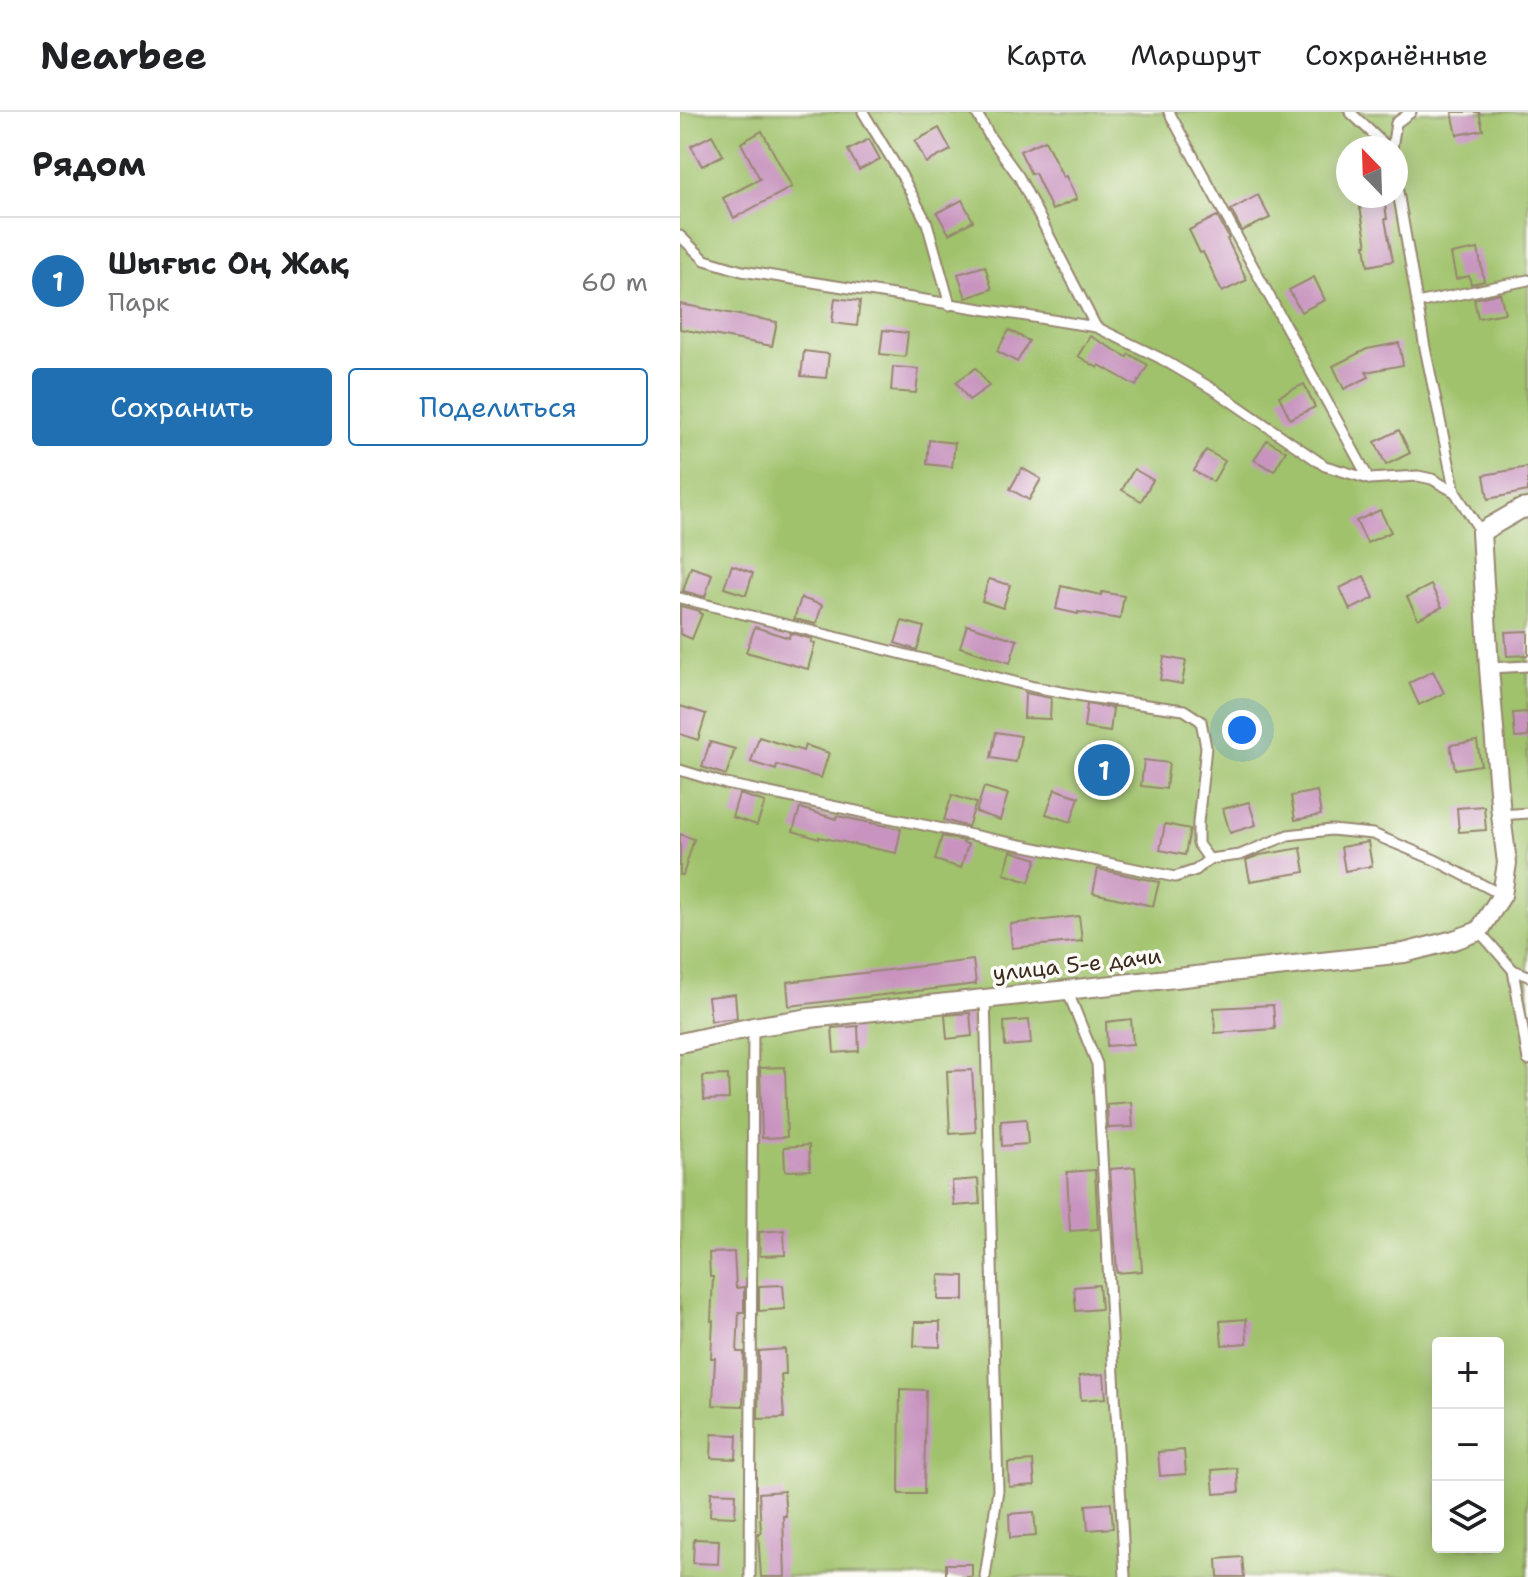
<!DOCTYPE html>
<html lang="ru">
<meta charset="utf-8">
<style>
:root{--surface:#fff;--page:#f6f6f6;--text:#202124;--muted:#757577;--line:#e0e0e0;--accent:#1f6fb2}
body{margin:0;font-family:"Shantell Sans",sans-serif;background:var(--page);color:var(--text)}
.controls{position:absolute;right:24px;bottom:24px;display:grid;overflow:hidden;border-radius:8px;box-shadow:0 4px 20px #0003}
.controls button{width:72px;height:72px;display:grid;place-items:center;padding:0;border:0;border-bottom:2px solid var(--line);background:var(--surface);color:var(--text);font:40px sans-serif}
.compass{position:absolute;left:656px;top:24px;width:72px;height:72px;border-radius:50%;background:var(--surface);box-shadow:0 4px 20px #0003;rotate:337deg}
.you{position:absolute;left:562px;top:618px;width:28px;height:28px;margin:-20px;border:6px solid #fff;border-radius:50%;background:#1a73e8;box-shadow:0 0 0 12px #1a73e833}
.badge{display:grid;place-items:center;width:52px;height:52px;border-radius:50%;background:var(--accent);color:#fff;font-size:26px;font-weight:700}
.pin{position:absolute;translate:-50% -50%;border:4px solid #fff;box-shadow:0 2px 8px #0006}
.list{margin:0;padding:0;list-style:none}
h2{display:flex;justify-content:space-between;align-items:center;height:104px;margin:0;padding:0 32px;font-size:34px}
h2 small{font-size:26px;font-weight:400;color:var(--muted)}
.list li{display:grid;grid-template-columns:52px 1fr auto;gap:24px;align-items:center;box-sizing:border-box;height:128px;padding:0 32px;border-top:2px solid var(--line)}
.list b{display:block;font-size:30px;white-space:nowrap}
.list p{margin:0;font-size:26px;white-space:nowrap;color:var(--muted)}
.list em{font-size:26px;font-style:normal;color:var(--muted)}
.actions{display:flex;gap:16px;padding:24px 32px}
.actions a{flex:1;padding:18px 0;border:2px solid var(--accent);border-radius:8px;text-align:center;font-size:28px;color:var(--accent)}
.actions .main{background:var(--accent);color:#fff}
.icon{flex:none;width:44px;height:44px;fill:none;stroke:currentColor;stroke-width:2;stroke-linecap:round;stroke-linejoin:round}
.map{position:relative;flex:none;width:848px;height:1465px;overflow:hidden}
header{display:flex;align-items:center;gap:48px;box-sizing:border-box;height:112px;padding:0 40px;background:var(--surface);border-bottom:2px solid var(--line)}
header strong{font-size:38px}
nav{display:flex;gap:44px;margin-inline-start:auto;font-size:28px}
main{display:flex}
aside{flex:1;background:var(--surface)}
.map>svg:first-child{display:block}
</style>
<header>
<strong>Nearbee</strong>
<nav><a>Карта</a><a>Маршрут</a><a>Сохранённые</a></nav>
</header>
<main>
<aside>
<h2>Рядом<small></small></h2>
<ul class="list">
<li><span class="badge">1</span><div><b>Шығыс Оң Жақ</b><p>Парк</p></div><em>60 m</em></li>
</ul>
<div class="actions"><a class="main">Сохранить</a><a>Поделиться</a></div>
</aside>
<div class="map">
<svg width="848" height="1465" viewBox="0 0 848 1465">
<rect width="100%" height="100%" fill="#fdfcf7"/>
<filter id="ink" filterUnits="userSpaceOnUse"><feTurbulence type="fractalNoise" baseFrequency=".0125" numOctaves="2"/><feDisplacementMap in="SourceGraphic" scale="16" xChannelSelector="R" yChannelSelector="G"/><feConvolveMatrix kernelMatrix="1 2 1 2 8 2 1 2 1" color-interpolation-filters="sRGB"/></filter>
<filter id="wash" filterUnits="userSpaceOnUse"><feTurbulence type="fractalNoise" baseFrequency=".006" numOctaves="4" result="noise"/><feDisplacementMap in="SourceGraphic" scale="32" xChannelSelector="R" yChannelSelector="G"/><feGaussianBlur stdDeviation="1.8" result="paint"/><feColorMatrix in="noise" values="0 0 0 0 0 0 0 0 0 0 0 0 0 0 0 0 0 1.4 0 .05"/><feComposite in="paint" operator="in"/></filter>
<g filter="url(#wash)">
<rect width="100%" height="100%" fill="#f1e1c3"/>
<!-- green -->
<path fill="#a0c26c" stroke="#6e7645" stroke-width="2" fill-rule="evenodd" d="M0,0H848V1465H0ZM668,36H716V84H668ZM758,1231H818V1435H758Z"/>
<g id="blocks">
<!-- building -->
<g fill="#c894bf">
<path d="M772,0H799L803,18L777,23Z"/>
<path d="M259,16L271,38L246,51L235,29Z"/>
<path d="M82,19L112,75L54,106L43,86L80,67L61,31Z"/>
<path d="M32,23L43,43L22,54L11,34Z"/>
<path d="M189,27L200,47L179,58L168,38Z"/>
<path d="M365,28L383,65L386,64L397,87L372,98L355,61L351,62L340,39Z"/>
<path d="M578,83L590,106L562,119L551,98Z"/>
<path d="M704,86L707,107H705L713,149L688,154L685,133H687L679,90Z"/>
<path d="M282,88L293,109L269,122L257,101Z"/>
<path d="M537,104L549,126L547,127L567,168L542,180L523,140L520,141L509,118Z"/>
<path d="M798,137L804,169L791,172L789,164L776,167L771,142Z"/>
<path d="M305,154L312,177L286,186L278,162Z"/>
<path d="M634,165L645,188L621,200L609,178Z"/>
<path d="M820,181L825,201L798,206L794,187Z"/>
<path d="M155,186L180,189L177,214L152,211Z"/>
<path d="M0,192L97,210L92,234L0,217Z"/>
<path d="M203,218L228,221L225,245L200,242Z"/>
<path d="M329,218L349,229L337,250L317,239Z"/>
<path d="M410,224L447,245L449,242L468,253L456,274L419,253L418,256L398,244Z"/>
<path d="M719,231L723,253L686,260L689,265L664,277L653,254L687,237Z"/>
<path d="M124,239L149,242L146,266L121,264Z"/>
<path d="M213,255L239,257L236,281L211,279Z"/>
<path d="M296,256L309,274L289,288L276,270Z"/>
<path d="M624,272L635,295L610,307L599,284Z"/>
<path d="M719,318L730,341L706,353L695,330Z"/>
<path d="M249,328L275,331L272,355L247,352Z"/>
<path d="M587,328L606,339L594,359L574,348Z"/>
<path d="M526,338L545,349L533,370L514,359Z"/>
<path d="M848,355V379L808,387L804,363Z"/>
<path d="M342,356L361,367L349,388L330,377Z"/>
<path d="M454,357L473,368L461,389L442,378Z"/>
<path d="M700,398L711,420L687,431L676,409Z"/>
<path d="M52,453L73,461L66,483L44,476Z"/>
<path d="M11,455L32,462L25,485L3,479Z"/>
<path d="M684,464L694,486L670,498L660,476Z"/>
<path d="M309,467L330,473L323,496L302,489Z"/>
<path d="M751,473L762,495L738,507L727,485Z"/>
<path d="M381,474L421,483L422,480L444,484L440,507L398,500V502L376,497Z"/>
<path d="M121,486L142,493L136,512L114,507Z"/>
<path d="M0,494L20,499L19,501L22,502L12,527L0,522Z"/>
<path d="M222,509L244,515L237,538L215,531Z"/>
<path d="M287,513L337,528L330,551L280,535Z"/>
<path d="M75,515L109,526L110,521L132,527L131,530L135,531L128,557L66,540Z"/>
<path d="M848,519V543L827,544L825,520Z"/>
<path d="M484,545L506,549L502,572L480,568Z"/>
<path d="M753,559L764,581L739,593L729,571Z"/>
<path d="M345,581L371,586L370,607L344,606Z"/>
<path d="M407,592L433,596L430,620L404,616Z"/>
<path d="M0,594L26,602L18,628L0,622Z"/>
<path d="M848,600V625L835,626L833,601Z"/>
<path d="M316,620L341,624L336,650L311,646Z"/>
<path d="M79,625L123,639L125,633L149,641L141,666L97,653L96,658L71,650Z"/>
<path d="M797,629L801,653L775,657L770,633Z"/>
<path d="M30,630L55,637L46,663L22,655Z"/>
<path d="M464,648L489,651L486,677L461,674Z"/>
<path d="M304,675L328,682L320,708L296,700Z"/>
<path d="M375,677L399,685L391,710L366,702Z"/>
<path d="M637,679L641,703L615,708L611,684Z"/>
<path d="M59,682L85,690L77,713L52,705Z"/>
<path d="M272,683L296,691L288,715L264,708Z"/>
<path d="M569,690L576,713L550,721L543,697Z"/>
<path d="M804,694L806,718L779,720L777,696Z"/>
<path d="M120,696L156,707L157,704L221,717L216,741L139,725V727L113,719Z"/>
<path d="M485,712L510,717L505,743L480,738Z"/>
<path d="M0,722L14,727L3,763H0Z"/>
<path d="M262,724L284,729L283,731L288,732L281,756L255,748Z"/>
<path d="M688,730L692,754L665,759L661,735Z"/>
<path d="M621,736L625,760L570,769L566,748L580,743Z"/>
<path d="M331,739L357,747L349,770L324,762Z"/>
<path d="M418,757L479,770L473,794L413,781Z"/>
<path d="M399,804L402,829L332,836L330,812Z"/>
<path d="M293,848L296,872L109,894L107,870Z"/>
<path d="M55,882L57,906L31,909L28,885Z"/>
<path d="M593,893L595,917L535,921L534,896Z"/>
<path d="M290,901L292,924L267,927L265,903Z"/>
<path d="M451,907L453,932L427,934L426,910Z"/>
<path d="M349,908L351,932L325,934L324,910Z"/>
<path d="M178,914L179,939L154,941L152,916Z"/>
<path d="M105,955L107,1025L82,1026L80,956Z"/>
<path d="M292,958L296,1020L270,1022L267,959Z"/>
<path d="M48,963L49,987L24,988L23,964Z"/>
<path d="M451,990L453,1015L428,1016L427,992Z"/>
<path d="M346,1007L348,1032L322,1034L321,1009Z"/>
<path d="M129,1033L130,1058L105,1059L104,1035Z"/>
<path d="M455,1055L462,1159L437,1161L430,1057Z"/>
<path d="M415,1058L418,1117L390,1119L387,1060Z"/>
<path d="M298,1067L300,1092L274,1094L272,1069Z"/>
<path d="M104,1118L105,1143L80,1144L79,1120Z"/>
<path d="M54,1140L56,1176L64,1175V1200H59L57,1240H64L63,1294L33,1293L35,1246H31L33,1209H31L33,1165H30L29,1141Z"/>
<path d="M259,1163L284,1164V1188H258Z"/>
<path d="M103,1173L105,1197L79,1199V1174Z"/>
<path d="M419,1173L421,1197L396,1199L394,1175Z"/>
<path d="M566,1207L567,1231L542,1233L540,1209Z"/>
<path d="M235,1210H260V1235L234,1234Z"/>
<path d="M105,1237L106,1262H101L104,1306L78,1307L79,1239Z"/>
<path d="M424,1262L426,1286L401,1288L399,1264Z"/>
<path d="M220,1277L246,1278L244,1382H219Z"/>
<path d="M32,1322L57,1323L56,1347L31,1346Z"/>
<path d="M504,1338L506,1362L480,1364L478,1340Z"/>
<path d="M353,1349L355,1373L329,1375L328,1351Z"/>
<path d="M557,1356L559,1380L534,1382L532,1358Z"/>
<path d="M104,1379L106,1404H103L105,1465H81L78,1421H81L79,1381Z"/>
<path d="M31,1380L56,1381L55,1405L30,1404Z"/>
<path d="M431,1391L433,1416L408,1418L406,1393Z"/>
<path d="M354,1400L356,1424L330,1426L329,1402Z"/>
<path d="M14,1427L39,1428L38,1452L13,1451Z"/>
<path d="M562,1445L564,1465H538L537,1447Z"/>
<rect x="266" y="1452" width="26" height="13"/>
</g>
</g>
</g>
<g filter="url(#ink)">
<use href="#blocks" fill-opacity="0" stroke="#968670" stroke-width="2"/>
<g fill="none" stroke-linecap="round" stroke-linejoin="round">
<defs>
<g id="lane">
<path d="M183,0L222,64L247,111L270,193"/>
<path d="M296,0L310,25L339,65L416,215"/>
<path d="M489,0L689,367"/>
<path d="M670,0L708,36"/>
<path d="M712,36L716,11L731,0"/>
<path d="M716,68L745,236L775,380L801,420"/>
<path d="M0,124L25,148L62,159L416,215L480,246L536,279L645,354L689,367L738,364L752,367L775,380"/>
<path d="M737,191L848,168"/>
<path d="M0,486L354,575L408,585L504,598L521,609L526,635L518,711V732L529,747L560,743L608,723L651,718L693,722L755,748L822,783"/>
<path d="M809,556L848,554"/>
<path d="M0,658L46,672L495,765L516,758L529,747"/>
<path d="M821,703L848,701"/>
<path d="M799,819L833,858"/>
<path d="M848,864L833,858L848,948"/>
<path d="M387,878L417,952L445,1465"/>
<path d="M70,1465L73,915"/>
<path d="M305,1465L318,1378L305,886"/>
</g>
<path id="street" d="M0,931L73,915L130,906L724,841L774,828L799,819L822,783L827,751L821,703L809,556L801,420L841,397L848,396"/>
</defs>
<!-- lane casing -->
<use href="#lane" stroke="#968670" stroke-width="13"/>
<!-- street casing -->
<use href="#street" stroke="#968670" stroke-width="22"/>
<!-- lane -->
<use href="#lane" stroke="#fff" stroke-width="9"/>
<!-- street -->
<use href="#street" stroke="#fff" stroke-width="18"/>
</g>
</g>
<g text-anchor="middle" stroke-width="7" stroke-linejoin="round" paint-order="stroke">
<!-- street labels -->
<g font-size="22" fill="#3b2a1e" stroke="#fdfcf7">
<text transform="translate(397 852) rotate(-6)" y="8">улица 5-е дачи</text>
</g>
</g>
</svg>
<div class="controls">
<button>+</button>
<button>−</button>
<button><svg class="icon" aria-label="layers" viewBox="0 0 24 24"><path d="M12 4l9 5-9 5-9-5zM3 14l9 5 9-5"/></svg></button>
</div>
<svg class="compass" viewBox="-18 -18 36 36"><path d="M0-13l5 13h-10z" fill="#e53935"/><path d="M0 13l5-13h-10z" fill="#757577"/></svg>
<div class="you"></div>
<div class="pin badge" style="left:424px;top:658px">1</div>
</div>
</main>
